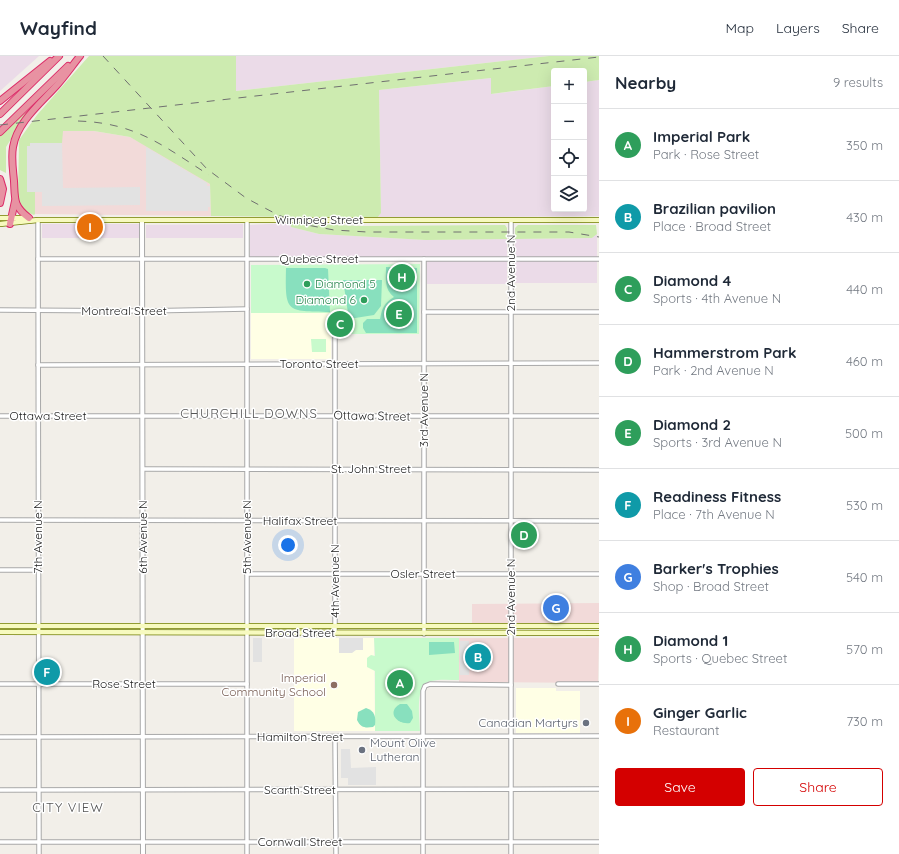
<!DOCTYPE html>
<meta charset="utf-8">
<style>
:root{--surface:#fff;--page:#f2f2f3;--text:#1f2937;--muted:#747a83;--line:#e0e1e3;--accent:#d40000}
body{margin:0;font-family:Quicksand,sans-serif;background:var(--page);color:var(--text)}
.controls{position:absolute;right:12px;top:12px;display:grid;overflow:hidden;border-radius:4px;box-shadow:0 4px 16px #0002}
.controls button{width:36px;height:36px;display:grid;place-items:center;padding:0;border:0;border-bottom:1px solid var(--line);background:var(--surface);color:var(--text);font:20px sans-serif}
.you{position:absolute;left:288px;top:489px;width:14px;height:14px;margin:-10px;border:3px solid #fff;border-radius:50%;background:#1a73e8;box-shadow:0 0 0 6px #1a73e833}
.badge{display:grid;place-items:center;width:26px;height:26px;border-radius:50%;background:var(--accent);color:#fff;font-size:13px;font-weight:700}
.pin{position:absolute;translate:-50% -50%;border:2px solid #fff;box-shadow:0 1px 4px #0006}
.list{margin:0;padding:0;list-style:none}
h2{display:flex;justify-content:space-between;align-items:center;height:52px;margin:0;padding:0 16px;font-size:17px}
h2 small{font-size:13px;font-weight:400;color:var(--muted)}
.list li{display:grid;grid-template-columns:26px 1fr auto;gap:12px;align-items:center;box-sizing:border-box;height:72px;padding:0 16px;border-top:1px solid var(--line)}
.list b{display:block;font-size:15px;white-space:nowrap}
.list p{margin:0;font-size:13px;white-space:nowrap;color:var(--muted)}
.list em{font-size:13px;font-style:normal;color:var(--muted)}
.actions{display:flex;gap:8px;padding:12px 16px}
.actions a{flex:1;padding:9px 0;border:1px solid var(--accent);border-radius:4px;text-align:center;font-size:14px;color:var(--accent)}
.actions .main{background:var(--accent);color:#fff}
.icon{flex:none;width:22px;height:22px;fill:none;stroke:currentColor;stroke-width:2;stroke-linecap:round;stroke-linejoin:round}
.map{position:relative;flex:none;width:599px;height:798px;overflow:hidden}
header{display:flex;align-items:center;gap:24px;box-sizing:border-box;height:56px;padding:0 20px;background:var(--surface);border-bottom:1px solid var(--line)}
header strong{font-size:19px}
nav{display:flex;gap:22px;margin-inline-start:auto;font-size:14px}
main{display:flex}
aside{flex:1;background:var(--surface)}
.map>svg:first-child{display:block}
</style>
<header>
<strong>Wayfind</strong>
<nav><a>Map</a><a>Layers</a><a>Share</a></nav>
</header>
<main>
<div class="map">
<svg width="599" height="798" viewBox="0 0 599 798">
<rect width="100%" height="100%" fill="#f2efe9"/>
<!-- commercial -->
<g fill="#f2dad9">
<path d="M62,75H94L130,81L160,97L210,128L211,160L35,158V136H27L30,87H62Z"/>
<path d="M599,547V567L472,568V548Z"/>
<path d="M459,582H599L598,627L459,626Z"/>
</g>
<!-- industrial -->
<g fill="#ebdbe8">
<path d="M0,0H39L0,35Z"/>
<path d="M236,0H549L236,35Z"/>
<path d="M491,22L492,38L554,30V153H584V26L599,24V160L377,162L381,156L379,34Z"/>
<path d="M290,167L291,171L319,178L426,184L507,183V228H427L426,201H250V169Z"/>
<rect x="42" y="168" width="97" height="14"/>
<path d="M243,168V182H146V169Z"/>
<path d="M597,178V227H515V183L592,182Z"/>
</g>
<!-- education -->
<g fill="#ffffe5">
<rect x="251" y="257" width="80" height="46"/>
<path d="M294,582H374L375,675H294Z"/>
<path d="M516,632H556V635H580V677H516Z"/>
</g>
<!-- grass -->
<g fill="#cdebb0">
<path d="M89,0H236V35L549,0H599V24L584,26V15H554V30L491,38V22L379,34L381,157L377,162L211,160L210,128L130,81L94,75H63L62,87H31L30,90H27V136H35V158L34,159L22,154L18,142L19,84L37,59Z"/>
<path d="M37,46L23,64L6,91V117L0,114V80Z"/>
<path d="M290,167L362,170L505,169L507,172V183L426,184L319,178L291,171Z"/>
<path d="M518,169H596L597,178L592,182L515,183V172Z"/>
</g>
<!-- park -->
<g fill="#c8facc">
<path d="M420,208L419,278H331V257H251V209Z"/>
<path d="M311,283H326V296H312Z"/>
<rect x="515" y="468" width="17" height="22"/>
<path d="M374,582H459V624C450,624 440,623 431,625C414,627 420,662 420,675H375V615L367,611V602L371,599L375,600Z"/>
</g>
<!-- pitch -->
<g fill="#88e0be">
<path d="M386,211L417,212V277H366L363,272V267L367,263H380C382,252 384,247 394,241C384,233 386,223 386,211Z"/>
<path d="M286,212H325L328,213L330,256C286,255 285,257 286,212Z"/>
<path d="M343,224H382L381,250L374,259L349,263Z"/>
<path d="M340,261L346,264V276H332L333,266Z"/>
<path d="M429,586H454L455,597L429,599Z"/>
<path d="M400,648H407L412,655L413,662L410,667C397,669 386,656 400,648Z"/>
<path d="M366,652C375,655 376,661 375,669L373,671C365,672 361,672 357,664L358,656Z"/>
</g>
<!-- parking -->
<g fill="#e2e2e2">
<path d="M30,87H62L63,132L140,131V149L42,150V136H27V90H30Z"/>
<path d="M146,91L207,127V130H210V151H208V155H146Z"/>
<rect x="253" y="582" width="9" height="24"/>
<path d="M339,582H363V594H356L352,597H339Z"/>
<rect x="460" y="585" width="9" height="34"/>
<path d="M341,693H350L351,712L376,711V729H348V722H341Z"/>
</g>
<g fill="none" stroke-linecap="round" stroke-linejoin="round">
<defs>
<g id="minor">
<path d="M38,164L39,798"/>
<path d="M38,203H599"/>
<path d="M424,203V578"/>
<path d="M0,254L142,255L247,253"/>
<path d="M424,256H599"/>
<path d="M335,281V577"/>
<path d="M38,309L599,307"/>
<path d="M0,360H599"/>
<path d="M143,413L599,414"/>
<path d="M0,464L599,465"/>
<path d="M0,514H38"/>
<path d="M247,518H599"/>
<path d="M0,628H247"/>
<path d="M558,628H599"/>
<path d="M0,681L599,680"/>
<path d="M335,681L336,798"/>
<path d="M0,734L599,733"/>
<path d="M0,786H599"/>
<path d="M247,798V164"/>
<path d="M423,798V635L425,630L430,628L511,629"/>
<path d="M511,798V164"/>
</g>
<path id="tertiary" d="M142,164L143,798"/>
<g id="secondary">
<path d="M0,162H29"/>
<path d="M0,168L38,164H599"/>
<path d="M0,570H599"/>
<path d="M0,576L599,577"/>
</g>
<g id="motorway">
<path d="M0,45L50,5"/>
<path d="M0,58L59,0"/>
<path d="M0,76L68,10"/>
<path d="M0,123L3,133L0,147"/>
<path d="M29,162C13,150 15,143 14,125C13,114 11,102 13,91C17,66 41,47 57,29C65,20 72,10 80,0"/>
<path d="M10,168L15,145"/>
</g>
</defs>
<!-- minor casing -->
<use href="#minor" stroke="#a9a9a9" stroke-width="5.5"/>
<!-- tertiary casing -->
<use href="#tertiary" stroke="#a9a9a9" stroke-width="6"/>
<!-- secondary casing -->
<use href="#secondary" stroke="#707d05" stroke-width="6"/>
<!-- motorway casing -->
<use href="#motorway" stroke="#dc2a67" stroke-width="8"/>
<!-- minor -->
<use href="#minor" stroke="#fff" stroke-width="3.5"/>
<!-- tertiary -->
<use href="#tertiary" stroke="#fff" stroke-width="4"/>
<!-- secondary -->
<use href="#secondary" stroke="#f7fabf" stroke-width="4.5"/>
<!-- motorway -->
<use href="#motorway" stroke="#e892a2" stroke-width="6"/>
<!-- rail -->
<g stroke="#707070" stroke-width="1" stroke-dasharray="8 8" stroke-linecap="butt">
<path d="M103,0L207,113L246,142L278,159L307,169L334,174L367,176H569L599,181"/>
<path d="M78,65C136,67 162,89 209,119"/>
<path d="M0,69L599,1"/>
</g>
</g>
<!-- markers -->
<g fill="#2e9e5b" stroke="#fff" stroke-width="1.5">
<circle cx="307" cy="228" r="4"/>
<circle cx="364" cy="244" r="4"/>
</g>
<circle fill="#8d6e63" stroke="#fff" stroke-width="1.5" cx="334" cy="629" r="4"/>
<g fill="#6b7280" stroke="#fff" stroke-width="1.5">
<circle cx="586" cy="667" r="4"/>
<circle cx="362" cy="694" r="4"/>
</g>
<g text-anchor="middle" stroke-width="3" stroke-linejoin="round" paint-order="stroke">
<!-- street labels -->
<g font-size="12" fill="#222" stroke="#fff">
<text x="319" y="168">Winnipeg Street</text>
<text x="319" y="207">Quebec Street</text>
<text transform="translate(511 217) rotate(-90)" y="4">2nd Avenue N</text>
<text x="124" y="259">Montreal Street</text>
<text x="319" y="312">Toronto Street</text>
<text transform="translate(424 354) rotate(-90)" y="4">3rd Avenue N</text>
<text x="48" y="364">Ottawa Street</text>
<text transform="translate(372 360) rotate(1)" y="4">Ottawa Street</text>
<text x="371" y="417">St. John Street</text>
<text x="300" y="469">Halifax Street</text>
<text transform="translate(38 481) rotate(-90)" y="4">7th Avenue N</text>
<text transform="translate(143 481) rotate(-90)" y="4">6th Avenue N</text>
<text transform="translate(247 481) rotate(-90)" y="4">5th Avenue N</text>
<text x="423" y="522">Osler Street</text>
<text transform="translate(335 525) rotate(-90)" y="4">4th Avenue N</text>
<text transform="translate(511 541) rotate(-90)" y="4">2nd Avenue N</text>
<text x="300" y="581">Broad Street</text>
<text x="124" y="632">Rose Street</text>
<text x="300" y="685">Hamilton Street</text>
<text x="300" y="738">Scarth Street</text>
<text x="300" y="790">Cornwall Street</text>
</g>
<!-- leisure labels -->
<g font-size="12" fill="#27864d" stroke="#fff" text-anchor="start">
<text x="315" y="232">Diamond 5</text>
<text x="356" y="248" text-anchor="end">Diamond 6</text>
</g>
<!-- education labels -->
<g font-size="12" fill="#785e54" stroke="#fff" text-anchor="end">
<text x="326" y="626">Imperial<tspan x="326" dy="14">Community School</tspan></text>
</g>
<!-- worship labels -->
<g font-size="12" fill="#5b616d" stroke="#fff" text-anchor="end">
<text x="578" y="671">Canadian Martyrs</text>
<text x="370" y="691" text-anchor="start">Mount Olive<tspan x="370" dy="14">Lutheran</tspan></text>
</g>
<!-- neighbourhood labels -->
<g font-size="13" letter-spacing="1" fill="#555" stroke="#fff">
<text x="249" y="362">CHURCHILL DOWNS</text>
<text x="68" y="756">CITY VIEW</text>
</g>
</g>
</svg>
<div class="controls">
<button>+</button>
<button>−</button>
<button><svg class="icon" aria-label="locate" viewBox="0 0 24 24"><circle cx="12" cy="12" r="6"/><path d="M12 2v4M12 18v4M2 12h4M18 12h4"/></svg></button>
<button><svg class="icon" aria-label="layers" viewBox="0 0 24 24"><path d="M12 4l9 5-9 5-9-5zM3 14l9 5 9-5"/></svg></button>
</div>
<div class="you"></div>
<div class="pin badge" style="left:400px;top:627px;background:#2e9e5b">A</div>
<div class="pin badge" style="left:478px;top:601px;background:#0f9aa8">B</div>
<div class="pin badge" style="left:340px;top:268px;background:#2e9e5b">C</div>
<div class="pin badge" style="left:524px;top:479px;background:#2e9e5b">D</div>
<div class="pin badge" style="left:399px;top:258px;background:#2e9e5b">E</div>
<div class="pin badge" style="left:47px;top:616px;background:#0f9aa8">F</div>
<div class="pin badge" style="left:556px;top:552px;background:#3f7fe0">G</div>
<div class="pin badge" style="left:402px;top:221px;background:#2e9e5b">H</div>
<div class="pin badge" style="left:90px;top:171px;background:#e8710a">I</div>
</div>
<aside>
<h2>Nearby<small>9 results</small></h2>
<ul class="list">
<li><span class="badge" style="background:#2e9e5b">A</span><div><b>Imperial Park</b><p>Park · Rose Street</p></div><em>350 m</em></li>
<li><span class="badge" style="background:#0f9aa8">B</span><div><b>Brazilian pavilion</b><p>Place · Broad Street</p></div><em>430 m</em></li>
<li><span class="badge" style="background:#2e9e5b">C</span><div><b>Diamond 4</b><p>Sports · 4th Avenue N</p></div><em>440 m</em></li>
<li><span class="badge" style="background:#2e9e5b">D</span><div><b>Hammerstrom Park</b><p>Park · 2nd Avenue N</p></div><em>460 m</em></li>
<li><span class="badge" style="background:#2e9e5b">E</span><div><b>Diamond 2</b><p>Sports · 3rd Avenue N</p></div><em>500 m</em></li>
<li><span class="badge" style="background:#0f9aa8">F</span><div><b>Readiness Fitness</b><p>Place · 7th Avenue N</p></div><em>530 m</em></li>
<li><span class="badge" style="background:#3f7fe0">G</span><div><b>Barker's Trophies</b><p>Shop · Broad Street</p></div><em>540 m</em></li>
<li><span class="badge" style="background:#2e9e5b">H</span><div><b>Diamond 1</b><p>Sports · Quebec Street</p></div><em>570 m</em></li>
<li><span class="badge" style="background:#e8710a">I</span><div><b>Ginger Garlic</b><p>Restaurant</p></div><em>730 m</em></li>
</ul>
<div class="actions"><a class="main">Save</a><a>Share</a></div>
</aside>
</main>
